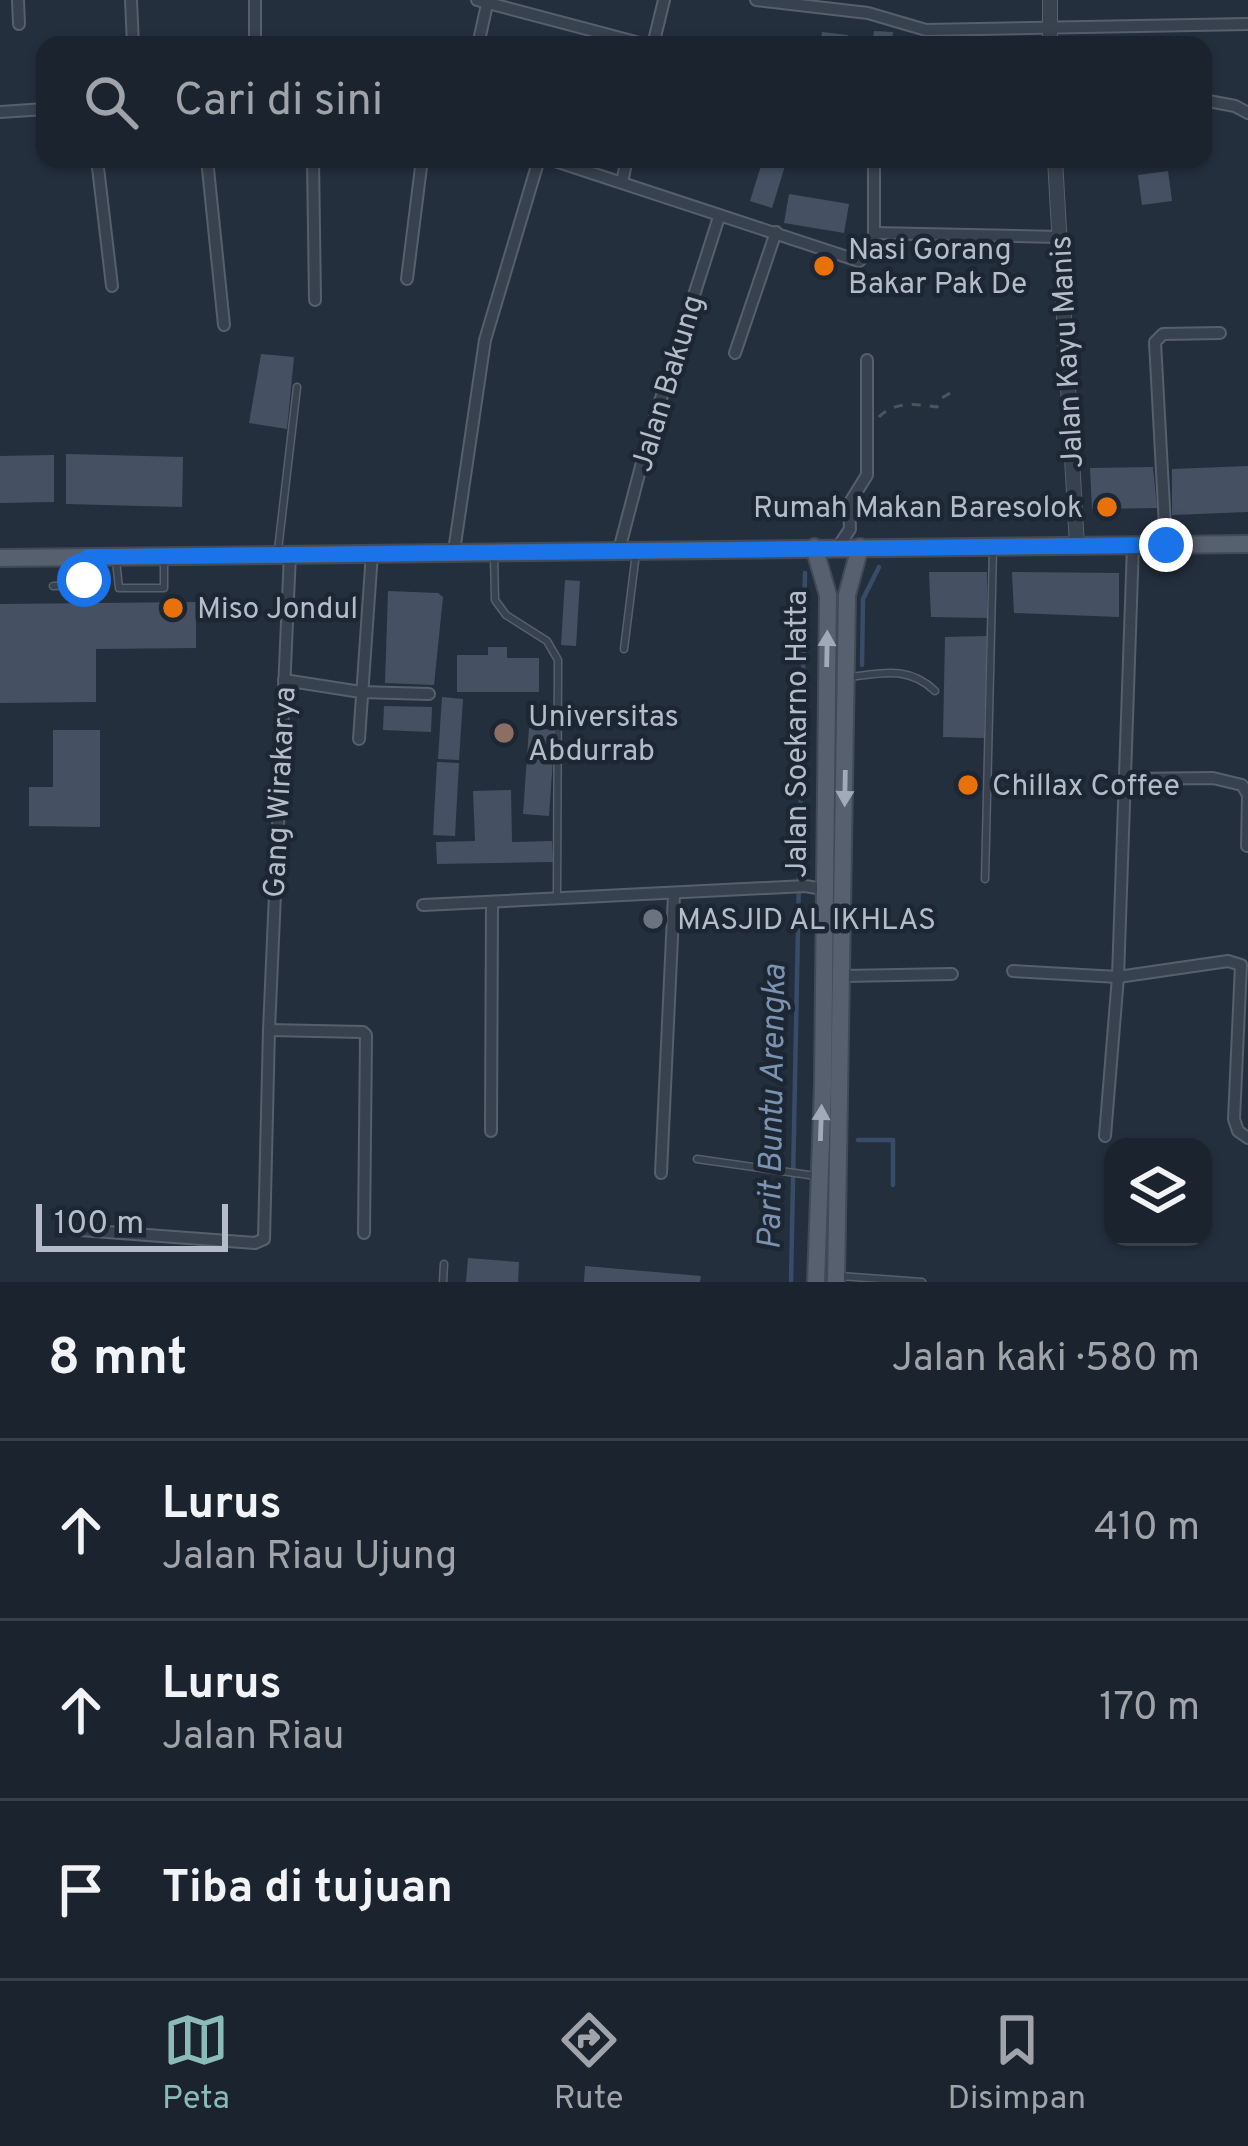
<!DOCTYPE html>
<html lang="id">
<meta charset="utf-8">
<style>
:root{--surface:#1b232e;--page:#282f3a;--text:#f1f3f6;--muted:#a0a4aa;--line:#39404a;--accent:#8bbbb9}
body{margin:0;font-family:Overpass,sans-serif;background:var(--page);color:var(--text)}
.controls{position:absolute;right:36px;bottom:36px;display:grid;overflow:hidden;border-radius:24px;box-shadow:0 3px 9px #0004}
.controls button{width:108px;height:108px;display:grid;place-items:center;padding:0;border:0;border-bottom:3px solid var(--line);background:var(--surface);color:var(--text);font:60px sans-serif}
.scale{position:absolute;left:36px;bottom:30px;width:192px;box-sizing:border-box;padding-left:12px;border:6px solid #b4bcc9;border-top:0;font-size:33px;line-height:42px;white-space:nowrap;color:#b4bcc9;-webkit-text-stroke:9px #1d2633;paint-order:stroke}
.stop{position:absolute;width:36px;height:36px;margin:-27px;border:9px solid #1a73e8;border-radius:50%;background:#fff}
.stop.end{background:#1a73e8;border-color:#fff;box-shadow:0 3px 12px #0008}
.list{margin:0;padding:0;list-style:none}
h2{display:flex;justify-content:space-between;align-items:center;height:156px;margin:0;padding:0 48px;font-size:51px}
h2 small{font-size:39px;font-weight:400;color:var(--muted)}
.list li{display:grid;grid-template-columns:78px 1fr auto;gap:36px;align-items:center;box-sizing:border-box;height:180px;padding:0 48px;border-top:3px solid var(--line)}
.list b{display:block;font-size:45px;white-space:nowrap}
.list p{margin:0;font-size:39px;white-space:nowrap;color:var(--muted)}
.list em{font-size:39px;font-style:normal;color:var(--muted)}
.icon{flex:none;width:66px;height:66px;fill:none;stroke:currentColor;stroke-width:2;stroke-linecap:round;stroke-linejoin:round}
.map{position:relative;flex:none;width:1248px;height:1282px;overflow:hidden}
.search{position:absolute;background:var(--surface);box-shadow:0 3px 9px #0004;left:36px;right:36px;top:36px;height:132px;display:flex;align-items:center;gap:30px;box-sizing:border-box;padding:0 42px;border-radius:24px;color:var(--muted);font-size:45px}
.sheet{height:696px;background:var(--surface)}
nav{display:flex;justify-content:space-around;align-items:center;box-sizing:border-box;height:168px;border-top:3px solid var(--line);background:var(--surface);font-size:33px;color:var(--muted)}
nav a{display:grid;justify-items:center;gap:6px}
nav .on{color:var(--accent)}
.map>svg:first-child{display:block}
</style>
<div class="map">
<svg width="1248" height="1282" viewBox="0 0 1248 1282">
<rect width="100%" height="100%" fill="#242f3e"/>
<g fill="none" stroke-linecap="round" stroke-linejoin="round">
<!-- stream -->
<g stroke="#394c67" stroke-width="4.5">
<path d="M862,665L863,599L879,567"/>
<path d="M858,1140H893V1185"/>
<path d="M791,1282L805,573"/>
</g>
</g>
<!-- building -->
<g fill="#455162">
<path d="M874,31L893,32L892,45H872Z"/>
<path d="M822,32L848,35L847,45H820Z"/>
<path d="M763,159L785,166L772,208L750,201Z"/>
<path d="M1168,171L1172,201L1142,205L1138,175Z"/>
<path d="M789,194L849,204L844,233L784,223Z"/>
<path d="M261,354L294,357L287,429L249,423Z"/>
<path d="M66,454L183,457L182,507L66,504Z"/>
<path d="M54,455V502L0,503V456Z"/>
<path d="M1248,466V512L1172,515V469Z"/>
<path d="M1153,467L1157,508L1092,509L1090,468Z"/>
<path d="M929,572H987V618L931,617Z"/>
<path d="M1012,572L1119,573V617L1014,613Z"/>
<path d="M565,580L580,581L576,646L561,645Z"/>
<path d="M388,591L438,593L443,597L434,685L385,683Z"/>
<path d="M196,602V648L96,649V702L0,703V604Z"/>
<path d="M987,636L984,738L943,737L945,637Z"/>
<path d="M488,647H507V658H539V692H457V655H488Z"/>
<path d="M442,697L463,699L459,760L438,759Z"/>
<path d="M384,706L432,707L431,732L383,730Z"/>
<path d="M529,728L555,730L549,816L523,814Z"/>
<path d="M53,730H100V827L29,826V787H53Z"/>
<path d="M437,762L459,763L455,836L433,835Z"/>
<path d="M511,790L512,842L552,841L553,862L437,864L436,842L475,841L473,791Z"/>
<path d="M468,1258L519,1262L518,1282H466Z"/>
<path d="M585,1266L701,1276L700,1282H584Z"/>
</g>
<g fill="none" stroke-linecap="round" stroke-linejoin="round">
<defs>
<g id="service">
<path d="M975,159L1052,162"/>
<path d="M278,550L297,387"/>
<path d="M494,555L495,600L506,615L547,641L558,660L557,896"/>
<path d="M116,561L119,588H164V559"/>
<path d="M53,586L77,585L84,580L87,563"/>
<path d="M624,649L636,553"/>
<path d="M850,677C883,673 909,666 935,691"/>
<path d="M985,879L993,550"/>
<path d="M697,1159L816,1176"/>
<path d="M840,1276L922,1282"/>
<path d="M443,1282L444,1264"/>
</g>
<g id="minor">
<path d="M18,0L19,24"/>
<path d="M131,0L133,45"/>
<path d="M255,0V45"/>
<path d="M477,0L647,45"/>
<path d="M756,0L868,13L926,30L1248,24"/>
<path d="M478,45L488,0"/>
<path d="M653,45L664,0"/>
<path d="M1203,100L1235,106L1248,113"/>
<path d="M0,112L45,109"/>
<path d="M97,159L112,286"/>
<path d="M207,159L224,325"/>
<path d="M313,159L315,300"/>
<path d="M549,159L859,261L869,252L874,233L1060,237"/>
<path d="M874,159V233"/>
<path d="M622,182L627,159"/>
<path d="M407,279L422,159"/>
<path d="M735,353L776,232"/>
<path d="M1166,545L1155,342L1163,334L1220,333"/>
<path d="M838,547L850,529L849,504L867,475V360"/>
<path d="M619,550L649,436L719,217"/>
<path d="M454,551L485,340L539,159"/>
<path d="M284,680L361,692L429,694"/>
<path d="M359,739L372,553"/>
<path d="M1124,779L1213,778L1242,785L1248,795L1247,846"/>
<path d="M423,905L805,886L823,889"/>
<path d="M1013,971L1118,977L1228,961L1241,965L1234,1119L1238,1131L1248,1138"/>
<path d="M843,976L952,974"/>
<path d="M269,1030L363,1032L366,1035L364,1233"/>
<path d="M491,1131L492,904"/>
<path d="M1105,1136L1118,977L1133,545"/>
<path d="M661,1173L674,894"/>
<path d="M80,1230L255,1243L264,1239L269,1030L290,554"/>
</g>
<g id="tertiary">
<path d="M1050,45V0"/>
<path d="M1055,159L1077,546"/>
</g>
<g id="primary">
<path d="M814,547L828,595L823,1085L816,1282"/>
<path d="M0,558L1248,544"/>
<path d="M836,1282L847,595L860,547"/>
</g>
</defs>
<!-- service casing -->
<use href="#service" stroke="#565f6c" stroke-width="9"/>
<!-- minor casing -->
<use href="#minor" stroke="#565f6c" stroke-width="14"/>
<!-- tertiary casing -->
<use href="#tertiary" stroke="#565f6c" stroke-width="16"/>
<!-- primary casing -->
<use href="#primary" stroke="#414a57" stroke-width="20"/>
<!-- path -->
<path stroke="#44595c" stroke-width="3" stroke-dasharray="9 9" stroke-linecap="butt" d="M879,417C894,401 917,404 937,407L942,398L955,390"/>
<!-- service -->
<use href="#service" stroke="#38414e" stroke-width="6"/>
<!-- minor -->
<use href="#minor" stroke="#38414e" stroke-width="10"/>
<!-- tertiary -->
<use href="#tertiary" stroke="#38414e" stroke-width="14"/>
<!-- primary -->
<use href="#primary" stroke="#56606e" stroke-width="16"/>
</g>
<!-- one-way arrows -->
<defs><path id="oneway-solid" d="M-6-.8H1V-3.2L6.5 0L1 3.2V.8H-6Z" transform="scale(3)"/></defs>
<g fill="#a1aab7">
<use href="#oneway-solid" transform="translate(827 649) rotate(-89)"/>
<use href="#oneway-solid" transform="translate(845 788) rotate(91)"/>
<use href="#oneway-solid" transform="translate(821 1123) rotate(-88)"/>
</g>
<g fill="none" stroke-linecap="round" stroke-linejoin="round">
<!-- route -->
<path stroke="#1a73e8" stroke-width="15" d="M84,580L87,557L1166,545"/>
</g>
<!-- markers -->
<g fill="#e8710a" stroke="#1d2633" stroke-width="4.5">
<circle cx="824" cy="266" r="12"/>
<circle cx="1107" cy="507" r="12"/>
<circle cx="173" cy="608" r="12"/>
<circle cx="968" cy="785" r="12"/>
</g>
<circle fill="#8d6e63" stroke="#1d2633" stroke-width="4.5" cx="504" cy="733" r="12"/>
<circle fill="#6b7280" stroke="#1d2633" stroke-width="4.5" cx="653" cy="919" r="12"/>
<g text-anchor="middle" stroke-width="9" stroke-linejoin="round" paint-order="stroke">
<!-- poi labels -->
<g font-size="30" fill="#b4bcc9" stroke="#1d2633" text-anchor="start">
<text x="848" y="259">Nasi Gorang<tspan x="848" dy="34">Bakar Pak De</tspan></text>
<text x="1083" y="517" text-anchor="end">Rumah Makan Baresolok</text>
<text x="197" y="618">Miso Jondul</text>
<text x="528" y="726">Universitas<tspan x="528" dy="34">Abdurrab</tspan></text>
<text x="992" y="795">Chillax Coffee</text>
<text x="677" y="929">MASJID AL IKHLAS</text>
</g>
<!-- street labels -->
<g font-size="30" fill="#b4bcc9" stroke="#1d2633">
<text transform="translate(1066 352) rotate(-93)" y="10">Jalan Kayu Manis</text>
<text transform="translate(667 383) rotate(-73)" y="10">Jalan Bakung</text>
<text transform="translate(796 734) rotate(-90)" y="10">Jalan Soekarno Hatta</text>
<text transform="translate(279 792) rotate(-87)" y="10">Gang Wirakarya</text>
</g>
<!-- water labels -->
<g font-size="33" font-style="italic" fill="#7c92b1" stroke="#1d2633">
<text transform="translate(770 1107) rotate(-89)" y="12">Parit Buntu Arengka</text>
</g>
</g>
</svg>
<div class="controls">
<button><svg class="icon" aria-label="layers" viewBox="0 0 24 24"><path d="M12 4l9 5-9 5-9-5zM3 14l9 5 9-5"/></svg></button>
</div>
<div class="scale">100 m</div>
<div class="stop" style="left:84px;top:580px"></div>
<div class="stop end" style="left:1166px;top:545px"></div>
<div class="search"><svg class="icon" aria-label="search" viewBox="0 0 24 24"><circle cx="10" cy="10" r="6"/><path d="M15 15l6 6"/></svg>Cari di sini</div>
</div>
<section class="sheet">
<h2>8 mnt<small>Jalan kaki · 580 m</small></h2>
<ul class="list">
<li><svg class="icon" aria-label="ahead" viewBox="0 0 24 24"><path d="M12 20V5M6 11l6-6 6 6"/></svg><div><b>Lurus</b><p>Jalan Riau Ujung</p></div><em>410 m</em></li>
<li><svg class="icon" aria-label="ahead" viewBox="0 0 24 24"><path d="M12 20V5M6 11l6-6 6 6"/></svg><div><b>Lurus</b><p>Jalan Riau</p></div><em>170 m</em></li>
<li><svg class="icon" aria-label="arrive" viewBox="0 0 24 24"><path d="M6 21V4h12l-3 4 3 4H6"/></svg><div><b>Tiba di tujuan</b></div></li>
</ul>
</section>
<nav>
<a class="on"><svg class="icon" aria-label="map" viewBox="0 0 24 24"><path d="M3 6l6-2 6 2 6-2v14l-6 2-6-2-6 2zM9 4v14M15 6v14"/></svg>Peta</a>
<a><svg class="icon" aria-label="directions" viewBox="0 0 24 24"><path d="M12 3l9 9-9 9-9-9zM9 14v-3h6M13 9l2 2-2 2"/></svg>Rute</a>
<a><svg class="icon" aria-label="saved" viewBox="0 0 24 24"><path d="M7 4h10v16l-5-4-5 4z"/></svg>Disimpan</a>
</nav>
